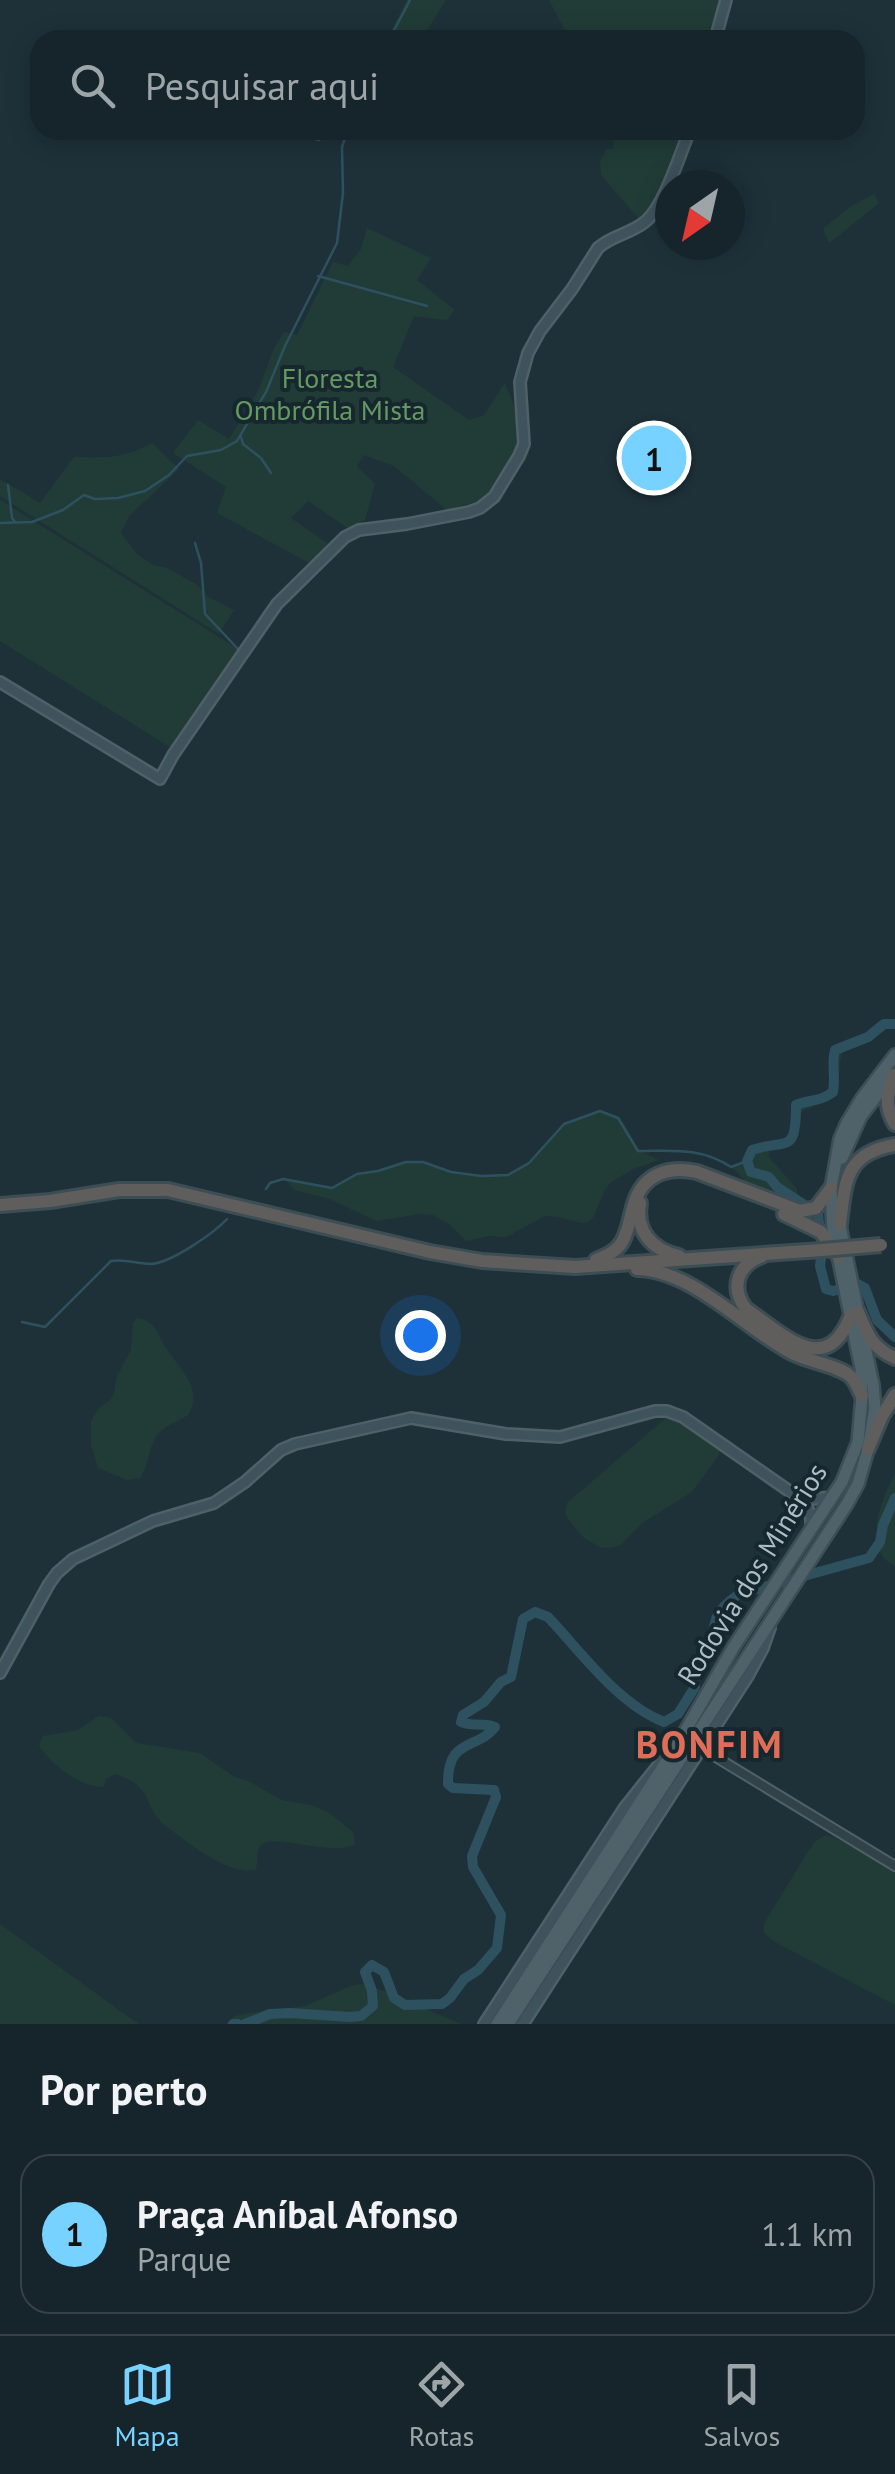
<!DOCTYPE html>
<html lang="pt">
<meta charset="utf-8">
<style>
:root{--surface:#16252b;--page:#1f2d33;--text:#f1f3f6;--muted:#9ea5a9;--line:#354247;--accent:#78d2ff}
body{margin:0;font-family:"PT Sans",sans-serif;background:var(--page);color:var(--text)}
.compass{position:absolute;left:655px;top:170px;width:90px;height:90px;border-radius:50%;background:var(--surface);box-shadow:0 5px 25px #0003;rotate:214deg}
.you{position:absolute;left:420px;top:1335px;width:35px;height:35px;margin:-25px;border:8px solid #fff;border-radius:50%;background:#1a73e8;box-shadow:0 0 0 15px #1a73e833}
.badge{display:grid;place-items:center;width:65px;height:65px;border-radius:50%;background:var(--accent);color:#111;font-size:32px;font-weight:700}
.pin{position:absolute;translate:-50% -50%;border:5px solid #fff;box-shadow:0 2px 10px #0006}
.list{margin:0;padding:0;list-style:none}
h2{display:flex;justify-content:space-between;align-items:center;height:130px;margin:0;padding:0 40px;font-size:42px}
h2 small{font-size:32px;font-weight:400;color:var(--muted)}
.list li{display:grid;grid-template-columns:65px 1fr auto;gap:30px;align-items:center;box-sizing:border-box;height:160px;margin:0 20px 20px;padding:0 20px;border:2px solid var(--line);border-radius:30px}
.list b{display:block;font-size:38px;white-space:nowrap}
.list p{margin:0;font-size:32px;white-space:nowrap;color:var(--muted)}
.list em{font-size:32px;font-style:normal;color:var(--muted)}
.icon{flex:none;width:55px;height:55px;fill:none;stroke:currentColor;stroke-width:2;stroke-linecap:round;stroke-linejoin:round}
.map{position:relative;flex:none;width:895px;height:2024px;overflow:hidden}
.search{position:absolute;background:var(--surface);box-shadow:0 5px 25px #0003;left:30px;right:30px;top:30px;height:110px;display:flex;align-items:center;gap:25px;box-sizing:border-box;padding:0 35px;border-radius:30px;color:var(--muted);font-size:38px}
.sheet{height:310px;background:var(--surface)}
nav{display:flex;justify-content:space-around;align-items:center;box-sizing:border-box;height:140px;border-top:2px solid var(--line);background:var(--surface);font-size:28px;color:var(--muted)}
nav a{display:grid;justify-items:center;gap:5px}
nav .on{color:var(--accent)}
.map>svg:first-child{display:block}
</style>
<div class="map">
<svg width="895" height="2024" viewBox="0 0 895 2024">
<rect width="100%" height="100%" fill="#1e3139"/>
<!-- green -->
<g fill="#213c37">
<path d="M407,0H446L421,40H386Z"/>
<path d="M549,0H723L714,19L709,40H570Z"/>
<path d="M618,130H685L657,197L640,220L601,175L600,163L606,149H612Z"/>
<path d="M874,194L879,203L829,243L823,229L850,207Z"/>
<path d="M367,228L431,258L417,280L455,310L447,320L414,316L393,367L469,420L484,415L505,383L517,412L518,444L505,471L483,500L447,510L394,466L364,455L357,466L375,484L365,520L349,529L308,501L291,518L330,545L309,563L217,513L226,487L173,453L198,420L229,439L258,391L274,348L284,332L297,335L333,262L348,266L361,249Z"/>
<path d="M639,427L689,449L675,469L666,495L633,479L635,474L622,468Z"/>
<path d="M152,443L179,469L129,516L121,533L137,554L153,565L167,568L196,584L208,597L234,610L219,634L0,496V479L40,503L74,457C105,458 123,459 152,443Z"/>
<path d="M0,500L238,649L170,747L0,641Z"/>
<path d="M846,1044C836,1064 842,1078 835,1096L797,1114L798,1105L822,1099L831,1092C830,1070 824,1056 846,1044Z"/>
<path d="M602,1111L620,1117L639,1150L659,1160L633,1169L610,1183L604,1192L594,1216L588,1222L581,1223L558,1217L545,1216L506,1237L489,1236L466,1241L448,1223L433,1215L420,1214L376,1221L330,1199L294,1190L285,1179L333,1187L359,1174L380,1171L408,1161L425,1162L453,1172L482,1176L509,1175L530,1162L565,1124Z"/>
<path d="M765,1145H769V1157L797,1189V1195L791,1202C760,1194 754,1191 732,1167L747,1163L753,1149Z"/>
<path d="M137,1318C156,1320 158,1337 168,1351C181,1370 203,1390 189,1414C180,1421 168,1424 160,1432C148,1444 150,1463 140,1478L127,1480L98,1468L91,1445V1421L99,1408L111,1399L114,1393L117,1376L131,1350L133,1323Z"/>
<path d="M667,1417L684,1421L720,1446L719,1455L692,1492L642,1523L621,1545L611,1548L600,1547L584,1538L568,1519L565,1512L567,1503Z"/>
<path d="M895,1474V1566C862,1551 880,1499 895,1474Z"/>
<path d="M99,1716L111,1718L136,1743L200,1753L233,1776L250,1782L282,1800L311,1805L328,1812L353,1832L355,1844C331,1858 272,1831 260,1846C256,1852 258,1863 256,1870C227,1876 187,1841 164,1825C141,1803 155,1787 115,1774L107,1778L103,1787C80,1787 52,1765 39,1746L43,1736L78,1730Z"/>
<path d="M826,1835C848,1841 872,1864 895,1860V2005L775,1942L764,1933V1925L768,1917L809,1850L816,1841Z"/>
<path d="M0,1924L123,2013L139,2024H0Z"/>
<path d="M361,1984L385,1991L461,2024H226L235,2016L244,2014L305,2006L351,1986Z"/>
</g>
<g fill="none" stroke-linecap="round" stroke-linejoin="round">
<!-- stream -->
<g stroke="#2e5160" stroke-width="2.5">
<path d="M389,40L410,0"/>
<path d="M265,130L278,135L287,133"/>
<path d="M294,132L319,140L329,130"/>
<path d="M318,276L427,306"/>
<path d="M241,437L243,444L261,458L271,473"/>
<path d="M8,485L12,518L15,522"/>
<path d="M0,523L32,522L63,510L84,495L95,499L118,498L145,491L169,475L187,456L221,450L237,441L266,392L285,346L337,243L343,193L342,147L348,130"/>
<path d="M195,543L201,563L205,614L238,649"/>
<path d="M266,1189L270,1183L283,1179L332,1188L357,1174L378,1171L406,1162H423L451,1172L481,1176L508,1175L529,1163L564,1124L600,1111L618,1118L638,1151C673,1151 700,1147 731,1167L747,1161"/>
<path d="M22,1322L45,1327L111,1261C126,1259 138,1264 151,1264C171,1263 214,1233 227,1219"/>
</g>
<!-- river -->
<g stroke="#2e5160" stroke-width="10">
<path d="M895,1024H884L868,1037L835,1050C831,1065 836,1077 833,1092C820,1102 811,1099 796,1105C796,1156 787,1138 752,1150L747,1161L751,1172L769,1177L777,1187L818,1214L822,1250L820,1266L826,1289L833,1291L858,1284L865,1288L877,1320L895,1337"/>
<path d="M233,2024H238"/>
<path d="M245,2024L270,2014L290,2013L350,2017L361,2016L373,2006L372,1991L365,1972L372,1965L384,1972L394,1998L405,2005L442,2004L450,1998L464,1979L478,1970L497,1948L501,1915L473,1867L472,1856L496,1797L494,1790L453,1788L448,1784C447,1737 478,1750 495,1727C483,1722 472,1727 461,1722L463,1715L484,1702L501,1682L511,1677L523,1619L535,1612L548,1617C582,1653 618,1704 664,1722L678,1714L695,1687C689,1668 701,1656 713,1643C713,1616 718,1609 739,1594L869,1558L880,1542L883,1525L895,1498"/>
</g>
<defs>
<path id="tertiary" d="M701,1748L895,1866"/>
<g id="secondary">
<path d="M715,40L726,0"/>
<path d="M0,682L160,779L173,755L277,604L345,537L359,530L407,524L469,512L480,508L494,497L519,456L524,444L520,382L528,353L540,331L572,289L598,248C612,235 631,234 646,221C664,206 680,154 690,130"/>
<path d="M802,1500L833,1497"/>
<path d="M0,1673L49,1584L57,1573L73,1559L153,1521L214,1503L245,1482L281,1450L295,1444L411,1418L506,1434L560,1437L655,1411H667L683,1417L802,1500C809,1509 812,1516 811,1527"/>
<path d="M484,2024L625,1807L661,1762"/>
<path d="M523,2024L748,1676L763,1648L770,1628"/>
</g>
<g id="primary">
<path d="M842,1158L861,1116L892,1076"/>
<path d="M497,2024L679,1742L733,1648L842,1482L858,1442L862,1396L861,1368L833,1231L831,1188L840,1139L847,1123L862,1098L895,1055"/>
<path d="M508,2024L847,1504L858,1484L868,1449L875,1409L873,1385L840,1226"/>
</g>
<g id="trunk">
<path d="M894,1075C887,1093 884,1106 895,1124"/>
<path d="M640,1203C635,1231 652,1250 679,1256"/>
<path d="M0,1205L50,1201L119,1190H168L430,1252L482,1261L575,1267L822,1250"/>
<path d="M784,1214L821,1232L839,1257"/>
<path d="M840,1224C845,1182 845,1153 895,1145"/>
<path d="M762,1256C737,1265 730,1288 746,1309C783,1334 826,1380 851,1315"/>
<path d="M596,1260C606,1256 616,1252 622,1242C629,1230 630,1217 634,1204C643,1174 668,1166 697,1172L800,1211L816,1208L831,1188"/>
<path d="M637,1269C693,1270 744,1328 792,1353C809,1362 837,1365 850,1376C856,1381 858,1389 862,1396"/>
<path d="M858,1312C867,1334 872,1348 895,1358"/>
<path d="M868,1449L882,1416L895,1395"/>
</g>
</defs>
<!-- tertiary casing -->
<use href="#tertiary" stroke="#4f6067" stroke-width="12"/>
<!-- secondary casing -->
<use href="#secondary" stroke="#4f6067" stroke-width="14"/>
<!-- primary casing -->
<use href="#primary" stroke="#3e4e56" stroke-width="16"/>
<!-- trunk casing -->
<use href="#trunk" stroke="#3c4d54" stroke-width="18"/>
<!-- tertiary -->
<use href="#tertiary" stroke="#324249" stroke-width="8"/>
<!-- secondary -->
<use href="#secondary" stroke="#3f535d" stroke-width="9"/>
<!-- primary -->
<use href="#primary" stroke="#4f626a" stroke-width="11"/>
<!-- trunk -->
<use href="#trunk" stroke="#605e5c" stroke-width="12"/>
<defs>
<path id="trunk-bridge" d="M822,1250L881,1245"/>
</defs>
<!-- trunk-bridge casing -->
<use href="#trunk-bridge" stroke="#3c4d54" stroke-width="18" stroke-linecap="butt"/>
<!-- trunk-bridge -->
<use href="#trunk-bridge" stroke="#605e5c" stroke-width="12"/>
</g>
<g text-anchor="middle" stroke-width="8" stroke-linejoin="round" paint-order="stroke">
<!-- park labels -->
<g font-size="28" fill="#649961" stroke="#17272e">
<text x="330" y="388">Floresta<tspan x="330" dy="32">Ombrófila Mista</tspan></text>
</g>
<!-- street labels -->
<g font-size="28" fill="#acbdc6" stroke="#17272e">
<text transform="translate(752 1574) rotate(-58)" y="10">Rodovia dos Minérios</text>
</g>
<!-- district labels -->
<g font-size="38" font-weight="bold" letter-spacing="2.5" fill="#df6e59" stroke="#17272e">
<text x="710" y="1758">BONFIM</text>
</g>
</g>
</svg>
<svg class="compass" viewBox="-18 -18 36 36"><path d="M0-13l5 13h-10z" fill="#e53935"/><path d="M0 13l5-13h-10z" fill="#9ea5a9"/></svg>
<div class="you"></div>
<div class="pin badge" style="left:654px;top:458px">1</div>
<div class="search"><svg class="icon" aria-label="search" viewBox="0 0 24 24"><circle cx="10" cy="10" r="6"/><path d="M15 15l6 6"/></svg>Pesquisar aqui</div>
</div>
<section class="sheet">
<h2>Por perto<small></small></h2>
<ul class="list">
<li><span class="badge">1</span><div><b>Praça Aníbal Afonso</b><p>Parque</p></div><em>1.1 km</em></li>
</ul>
</section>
<nav>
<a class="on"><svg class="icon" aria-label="map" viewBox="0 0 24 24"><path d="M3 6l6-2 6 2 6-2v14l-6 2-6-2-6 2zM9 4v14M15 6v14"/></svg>Mapa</a>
<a><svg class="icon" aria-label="directions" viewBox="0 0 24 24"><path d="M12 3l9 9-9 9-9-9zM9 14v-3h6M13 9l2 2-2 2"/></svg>Rotas</a>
<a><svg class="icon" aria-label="saved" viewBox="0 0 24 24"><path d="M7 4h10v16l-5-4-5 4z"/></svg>Salvos</a>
</nav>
